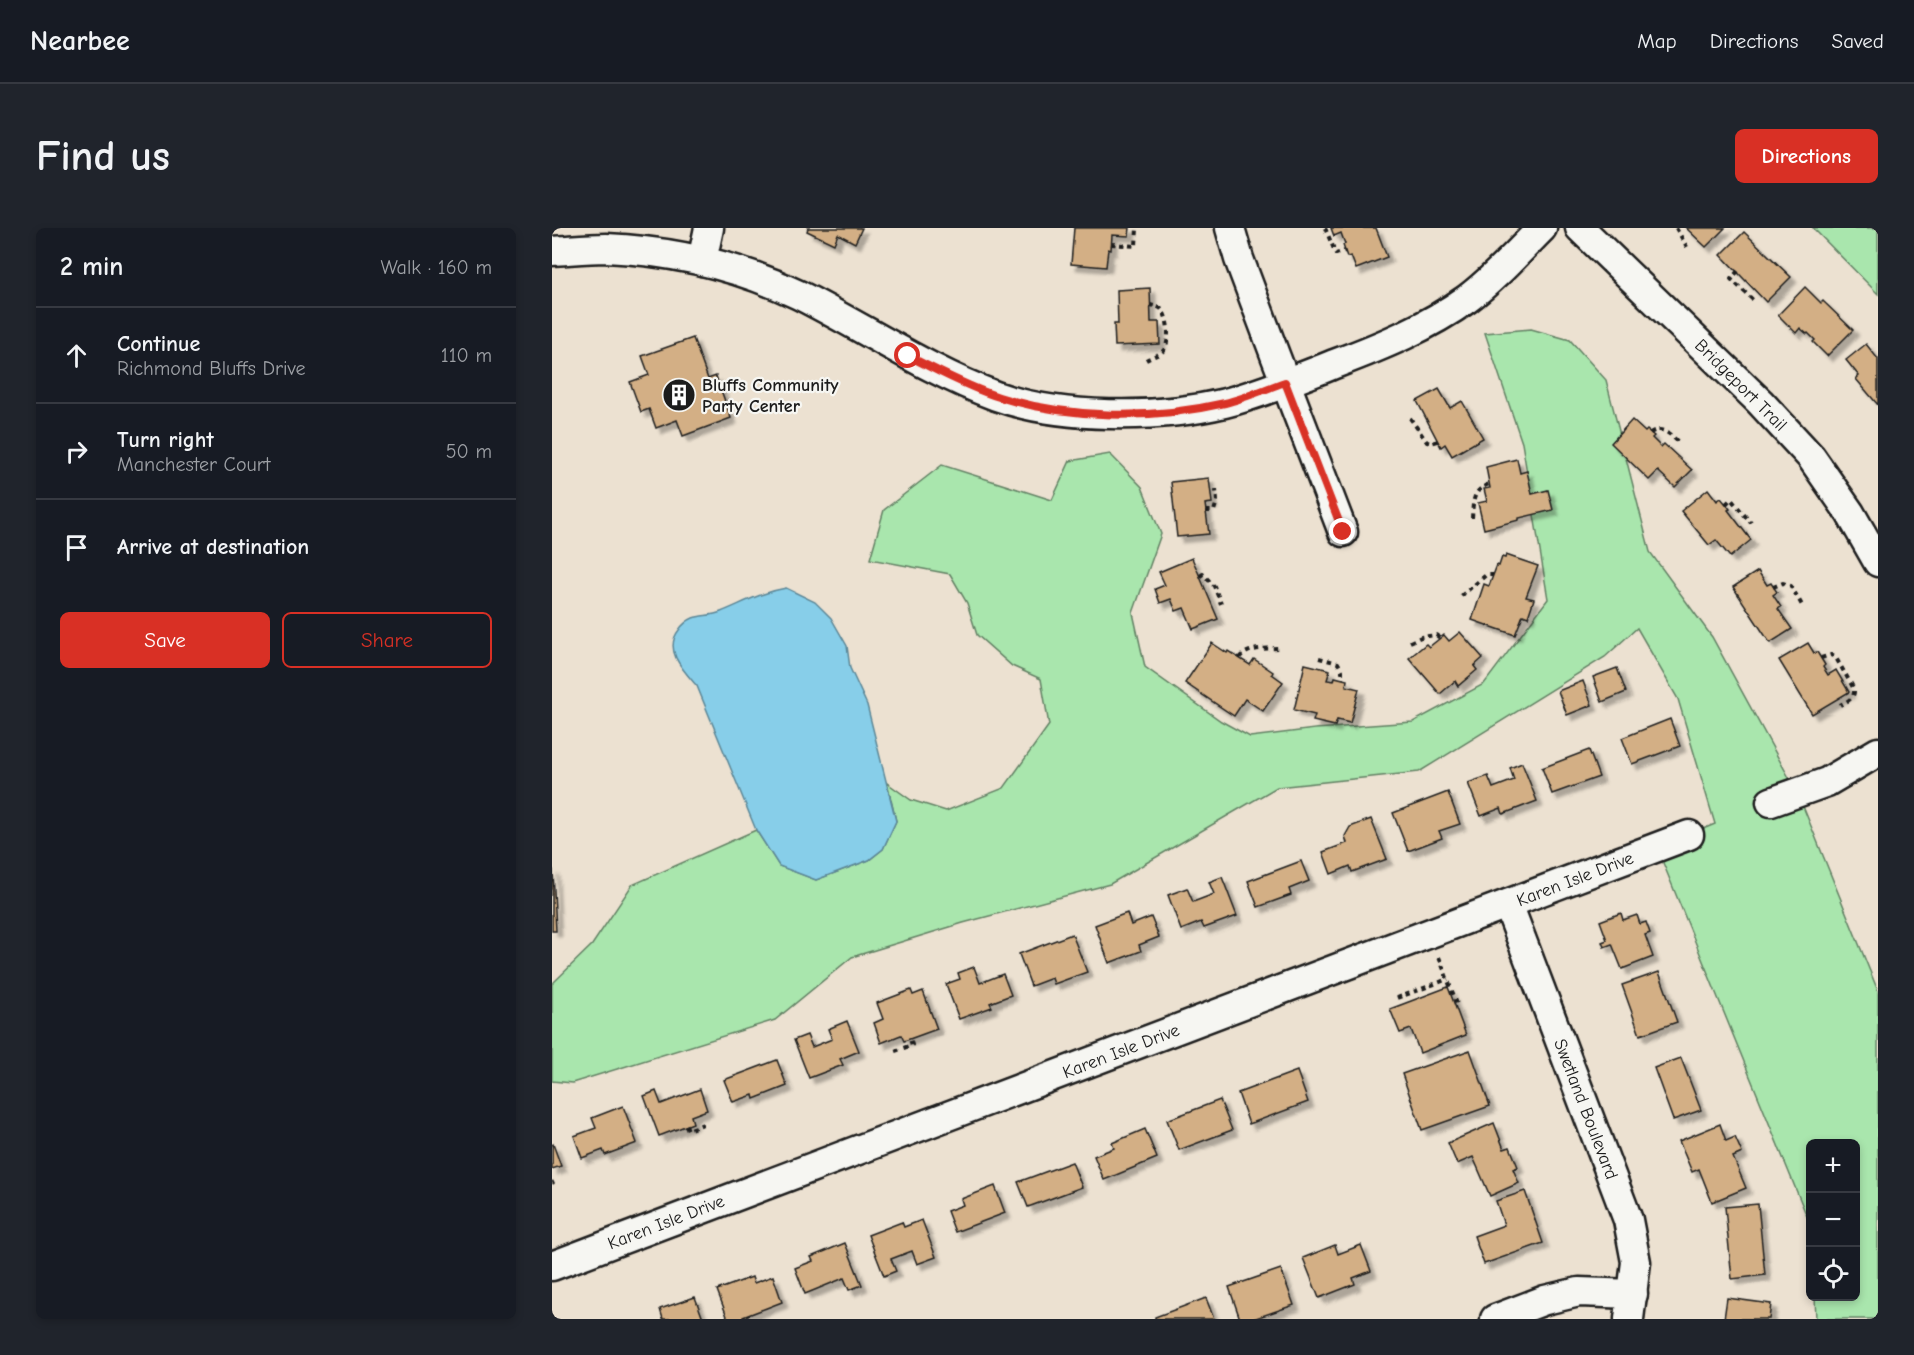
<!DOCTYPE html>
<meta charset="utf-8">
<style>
:root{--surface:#171b24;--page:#20242c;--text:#f1f3f6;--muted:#9ea1a6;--line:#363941;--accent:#d93025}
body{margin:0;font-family:"Comic Neue",sans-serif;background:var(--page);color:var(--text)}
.controls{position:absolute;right:18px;bottom:18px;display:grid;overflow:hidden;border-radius:9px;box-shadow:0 3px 9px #0003}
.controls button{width:54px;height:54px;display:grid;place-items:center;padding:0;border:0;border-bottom:2px solid var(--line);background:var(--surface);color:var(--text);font:30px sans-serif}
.stop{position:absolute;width:18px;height:18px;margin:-14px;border:4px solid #d93025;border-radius:50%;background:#fff}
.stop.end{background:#d93025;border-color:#fff;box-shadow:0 2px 6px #0008}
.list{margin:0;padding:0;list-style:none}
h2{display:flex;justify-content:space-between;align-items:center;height:78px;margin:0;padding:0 24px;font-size:26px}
h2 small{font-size:20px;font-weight:400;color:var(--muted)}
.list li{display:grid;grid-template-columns:39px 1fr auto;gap:18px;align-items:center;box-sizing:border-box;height:96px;padding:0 24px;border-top:2px solid var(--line)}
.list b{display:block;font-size:22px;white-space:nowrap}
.list p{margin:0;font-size:20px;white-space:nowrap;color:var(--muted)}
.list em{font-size:20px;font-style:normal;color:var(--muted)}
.actions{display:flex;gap:12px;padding:18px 24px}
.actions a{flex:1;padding:14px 0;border:2px solid var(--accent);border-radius:9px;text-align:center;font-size:21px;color:var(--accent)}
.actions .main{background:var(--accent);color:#fff}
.icon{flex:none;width:33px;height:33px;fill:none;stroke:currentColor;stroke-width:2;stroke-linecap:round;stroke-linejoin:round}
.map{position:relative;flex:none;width:1326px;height:1091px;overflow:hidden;border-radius:9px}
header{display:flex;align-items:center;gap:36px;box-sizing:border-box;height:84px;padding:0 30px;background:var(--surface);border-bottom:2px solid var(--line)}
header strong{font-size:28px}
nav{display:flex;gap:33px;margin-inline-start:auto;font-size:21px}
.intro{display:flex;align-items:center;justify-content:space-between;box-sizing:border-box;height:144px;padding:0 36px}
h1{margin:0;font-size:42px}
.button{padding:15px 27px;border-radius:9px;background:var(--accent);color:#fff;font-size:21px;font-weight:700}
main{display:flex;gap:36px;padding:0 36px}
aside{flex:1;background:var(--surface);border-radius:9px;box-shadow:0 3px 9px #0003}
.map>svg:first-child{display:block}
</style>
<header>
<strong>Nearbee</strong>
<nav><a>Map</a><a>Directions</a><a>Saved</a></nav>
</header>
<div class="intro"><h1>Find us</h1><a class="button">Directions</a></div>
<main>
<aside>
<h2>2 min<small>Walk · 160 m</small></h2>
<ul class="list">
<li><svg class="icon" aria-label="ahead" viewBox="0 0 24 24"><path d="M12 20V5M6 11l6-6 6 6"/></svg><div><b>Continue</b><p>Richmond Bluffs Drive</p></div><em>110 m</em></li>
<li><svg class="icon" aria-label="right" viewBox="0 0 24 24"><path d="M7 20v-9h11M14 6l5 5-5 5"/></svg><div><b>Turn right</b><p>Manchester Court</p></div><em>50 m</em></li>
<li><svg class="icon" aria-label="arrive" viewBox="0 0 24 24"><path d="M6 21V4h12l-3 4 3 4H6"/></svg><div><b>Arrive at destination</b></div></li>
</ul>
<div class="actions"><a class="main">Save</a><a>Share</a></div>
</aside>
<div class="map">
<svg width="1326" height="1091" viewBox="0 0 1326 1091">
<defs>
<filter id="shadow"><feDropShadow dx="5.5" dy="5.5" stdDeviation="1.5" flood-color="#0004"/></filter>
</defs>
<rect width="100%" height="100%" fill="#ece1d1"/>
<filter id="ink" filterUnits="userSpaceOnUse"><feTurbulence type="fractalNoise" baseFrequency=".0167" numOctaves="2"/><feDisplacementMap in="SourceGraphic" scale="12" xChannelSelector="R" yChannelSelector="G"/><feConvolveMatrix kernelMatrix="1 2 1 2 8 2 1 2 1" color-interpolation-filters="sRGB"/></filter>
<g filter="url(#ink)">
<!-- green -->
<g fill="#a9e6ad" stroke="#628164" stroke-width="1.5">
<path d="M1261,0H1326V66Z"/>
<path d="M979,101L1018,112L1054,152L1098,324L1160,409L1246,566L1326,763V1091H1264L1263,1069L1304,1068V916H1258V996L1105,620L1163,596L1126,471L1085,400L1053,429L867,544L725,559L558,656L411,695L300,729L223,792L20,855L0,853V756L40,717L80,657L204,602L227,638L264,652L317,632L331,621L344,593L335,555L359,572L394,583L452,560L497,497L489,451L460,438L425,407L415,375L398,346L318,331L332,282L390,237L500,272L518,233L558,226L590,259L609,306L581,385L593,439L669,493L698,509L763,501L861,494L932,456L996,371L970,215L933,105Z"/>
</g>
<!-- water -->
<path fill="#87cee9" stroke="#5c8797" stroke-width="1.5" d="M234,360L263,374L279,390L295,418L298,440L315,477L344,593L331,621L317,632L264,652L227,638L204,602L145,458C131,442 111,422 127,402C131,396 134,393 141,390C150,387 160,388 169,384C191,375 210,364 234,360Z"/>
<!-- building -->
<g fill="#d3af85" stroke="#1c1c1c" stroke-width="1.5" filter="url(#shadow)">
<path d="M256,0H310L303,15L286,6L282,16L255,3Z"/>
<path d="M522,0H578L577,8L560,7L559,22L556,21L554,39L519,36Z"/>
<path d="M779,0H824L835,29L804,41L799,28L795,29L791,17L793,16L789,5L782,8Z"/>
<path d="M1134,0H1173L1154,19Z"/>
<path d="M1192,4L1239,49L1214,74L1169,27Z"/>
<path d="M1253,59L1269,75L1271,73L1301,102L1275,128L1261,114L1263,112L1256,105L1255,106L1248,100L1244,105L1226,87Z"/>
<path d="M598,60L599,94H607L608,116L563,118L562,96H566L565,62Z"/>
<path d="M141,110L156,151L164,148L179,190L131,208L125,192L104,200L97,181L89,184L78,154L97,147L90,128Z"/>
<path d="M1314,116L1326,131V177L1304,151L1307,148L1294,132Z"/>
<path d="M887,161L898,180L910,173L931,210L900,228L893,216L889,219L865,173Z"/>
<path d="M1080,192L1093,204L1095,202L1102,208L1100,210L1109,219L1112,216L1140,242L1123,259L1106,243L1097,252L1059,215Z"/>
<path d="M965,231L968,245L975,243L980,266L996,262L1001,282L967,290V292L932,301L926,275L935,273L932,261L938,260L934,239Z"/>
<path d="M657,250L660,275L653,276L657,306L625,309L619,254Z"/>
<path d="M1156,261L1165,273L1169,270L1178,281L1176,282L1199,312L1178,329L1164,312L1157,317L1129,283Z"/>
<path d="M954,327L986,338L974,369L982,371L976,389L971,387L963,407L920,392L932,356L937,358L945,337L947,338L950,329L953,330Z"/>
<path d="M640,330L666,391L641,401L632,380L624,383L619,371L608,375L603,361L613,357L607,344Z"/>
<path d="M1206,343L1215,357L1219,355L1225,364L1221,367L1229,379L1226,381L1240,401L1218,415L1181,359Z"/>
<path d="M908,404L931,430L922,438L925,442L906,458L903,453L888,466L857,430L874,416L877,419L892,407L897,413Z"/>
<path d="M660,415L675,425L676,423L698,437L702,431L721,444L720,446L731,454L711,483L693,471L682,488L633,455Z"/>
<path d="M1256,415L1262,425L1265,424L1273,437L1271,439L1276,447L1284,442L1297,464L1260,486L1227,432Z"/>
<path d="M753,436L778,442L775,452L782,453L783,449L795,452L794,458L807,461L798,495L785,492L783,498L761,493L763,487L742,482Z"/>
<path d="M1065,440L1074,464L1050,474L1041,449Z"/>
<path d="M1031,453L1040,477L1015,487L1006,463Z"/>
<path d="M1118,491L1128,518L1080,536L1070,510Z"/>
<path d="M1037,522L1047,549L1000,566L990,540Z"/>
<path d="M970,535L985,573L951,586L949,580L929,588L916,555L936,548L941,560L962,552L958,540Z"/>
<path d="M896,564L908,596L887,603L890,610L856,623L841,585Z"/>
<path d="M819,591L835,631L800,644L798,638L779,646L771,624L795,615L793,608L798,599Z"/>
<path d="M749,633L757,653L737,661L739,667L706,679L696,653Z"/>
<path d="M0,642H1L4,703H0Z"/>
<path d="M670,649L685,688L652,700L649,694L629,702L616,667L635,660L641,674L662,666L657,654Z"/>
<path d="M575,685L579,697L599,689L607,709L587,717L589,723L557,735L543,697Z"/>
<path d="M1069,685L1071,692L1085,687L1088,696L1094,694L1098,705L1093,707L1101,729L1070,741L1060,716L1052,719L1050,714L1055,712L1048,693Z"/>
<path d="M520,706L535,744L502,756L500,750L479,758L467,726Z"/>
<path d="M422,739L428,755L451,746L459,767L438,775L440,779L407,791L394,756L408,751L406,745Z"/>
<path d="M1107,744L1125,794L1088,807L1070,757Z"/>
<path d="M896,759L914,807L868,825L859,801L848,805L838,781Z"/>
<path d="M359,762L361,767L371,763L385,801L352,813L349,807L329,815L322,795L331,791L325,775Z"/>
<path d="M295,793L307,823L288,831L291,837L257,850L242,812L255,807L260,819L280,811L276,801Z"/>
<path d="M918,822L938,878L870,902L850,846Z"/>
<path d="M1129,830L1149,882L1121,892L1102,840Z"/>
<path d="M225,832L235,858L202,871L201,867L181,874L172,852Z"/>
<path d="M745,843L756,874L697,896L686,865Z"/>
<path d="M148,861L155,882L139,888L141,895L107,908L92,868L104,863L109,876Z"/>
<path d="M668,872L680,902L627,922L615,892Z"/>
<path d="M71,878L85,915L53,927L51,922L30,930L22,908L44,900L40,890Z"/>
<path d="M942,895L952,921L958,919L966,939L961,941L967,955L938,968L921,929L905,936L896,915Z"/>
<path d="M1168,896L1174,913L1183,909L1190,925L1181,929L1194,960L1160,974L1147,941L1140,944L1127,913Z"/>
<path d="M593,901L605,930L552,952L542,928L562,920L560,915Z"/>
<path d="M1,916L9,938L0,941V917Z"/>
<path d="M520,934L530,959L476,979L466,954Z"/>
<path d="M443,958L453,985L403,1004L395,983L411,977L409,971Z"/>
<path d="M973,963L991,1015L932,1036L922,1008L952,997L944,973Z"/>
<path d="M1206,976L1213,1047L1180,1051L1173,979Z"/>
<path d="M370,992L384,1029L365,1036L360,1023L339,1031L344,1043L332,1048L316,1007L350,994L352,999Z"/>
<path d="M293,1015L310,1057L297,1062L292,1050L253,1066L243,1040L261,1033L259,1029Z"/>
<path d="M783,1017L786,1026L809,1017L819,1043L801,1050L803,1056L767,1070L751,1030Z"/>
<path d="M729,1041L742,1077L701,1091H688L677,1059Z"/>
<path d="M221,1048L230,1074L191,1089L192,1091H176L165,1062L200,1049L202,1055Z"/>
<path d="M143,1069L151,1091H111L108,1081Z"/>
<path d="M654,1070L662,1091H603V1089Z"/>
<path d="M1175,1070L1219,1076L1217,1091H1172Z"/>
</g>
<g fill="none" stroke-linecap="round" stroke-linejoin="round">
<defs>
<g id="street">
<path d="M678,0L687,31L723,127L791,304"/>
<path d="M1028,0L1208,174L1259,229L1298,285L1326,334"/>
<path d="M0,23C18,22 36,20 54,20C120,23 187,38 247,67C313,100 374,142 444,168C508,191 607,191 673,175C711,165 749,149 785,135C830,118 876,99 915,71C943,50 966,24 990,0"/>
<path d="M150,33L157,0"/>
<path d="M1219,574L1275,554L1326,524"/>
<path d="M956,676L1076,992L1084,1034L1077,1091"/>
<path d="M0,1038L1137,607"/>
<path d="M943,1091L993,1072L1027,1064L1081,1066"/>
</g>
</defs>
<!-- street casing -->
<use href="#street" stroke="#1c1c1c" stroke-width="33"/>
<!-- path -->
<g stroke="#1c1c1c" stroke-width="4" stroke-dasharray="4.5 4.5" stroke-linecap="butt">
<path d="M773,0L784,26L793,23"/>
<path d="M1124,0L1135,19"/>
<path d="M559,16L584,18L585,0"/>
<path d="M1186,43L1179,51L1202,73"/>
<path d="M594,132C599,129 607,127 611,123C619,114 617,87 608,80C604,78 602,78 598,77"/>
<path d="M858,190L875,214L879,215L886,213"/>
<path d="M1098,205C1111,197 1119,207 1128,216"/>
<path d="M1174,276L1179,271L1199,295"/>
<path d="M654,283H662L665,273L664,262"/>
<path d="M920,290C921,275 920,262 937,256"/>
<path d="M648,348L651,346L662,358L669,376"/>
<path d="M1221,359L1231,355L1239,358L1251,379"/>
<path d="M909,368L934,347H941"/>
<path d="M858,414L869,409L884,407L888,410"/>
<path d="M687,430C697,419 714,421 727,420"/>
<path d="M767,430L786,435L790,442V451"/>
<path d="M1269,430L1279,427L1284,430L1302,461C1303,471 1295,473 1288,477"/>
<path d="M887,729L905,776L902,777"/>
<path d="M845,770L896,751"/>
<path d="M343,823L360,817L358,811"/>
<path d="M134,897L136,902L151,896"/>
<path d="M0,955L2,954"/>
</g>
<!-- street -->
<use href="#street" stroke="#f6f6f2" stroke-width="28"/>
</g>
</g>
<g fill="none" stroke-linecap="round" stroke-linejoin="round" filter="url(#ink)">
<!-- route -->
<path stroke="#d93025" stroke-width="8" d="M356,128C385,142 415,159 447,169C518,191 600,192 673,175C693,170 713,161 733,154L791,304"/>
</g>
<!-- icons -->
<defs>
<symbol id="building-disc" viewBox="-11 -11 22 22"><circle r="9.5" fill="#1c1c1c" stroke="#f6f6f2"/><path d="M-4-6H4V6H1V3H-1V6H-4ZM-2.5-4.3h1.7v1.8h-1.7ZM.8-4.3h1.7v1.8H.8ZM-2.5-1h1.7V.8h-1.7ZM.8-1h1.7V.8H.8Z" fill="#fff"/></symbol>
</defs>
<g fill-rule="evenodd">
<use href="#building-disc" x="108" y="148" width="38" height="38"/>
</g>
<g text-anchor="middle" stroke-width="4.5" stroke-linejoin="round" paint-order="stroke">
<!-- poi labels -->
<g font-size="18" font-weight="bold" fill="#1c1c1c" stroke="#f6f6f2" text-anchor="start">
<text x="150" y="163">Bluffs Community<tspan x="150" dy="21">Party Center</tspan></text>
</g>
<!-- street labels -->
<g font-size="18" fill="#1c1c1c" stroke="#f6f6f2">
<text transform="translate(1189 157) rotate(45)" y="6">Bridgeport Trail</text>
<text transform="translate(1023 651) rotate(-21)" y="6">Karen Isle Drive</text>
<text transform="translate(569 823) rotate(-21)" y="6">Karen Isle Drive</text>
<text transform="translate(1034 881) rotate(69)" y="6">Swetland Boulevard</text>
<text transform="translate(114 994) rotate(-21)" y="6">Karen Isle Drive</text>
</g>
</g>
</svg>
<div class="controls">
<button>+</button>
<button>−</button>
<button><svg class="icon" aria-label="locate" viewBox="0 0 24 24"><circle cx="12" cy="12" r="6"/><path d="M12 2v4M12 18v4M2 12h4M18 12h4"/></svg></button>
</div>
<div class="stop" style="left:356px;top:128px"></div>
<div class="stop end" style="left:791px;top:304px"></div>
</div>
</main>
